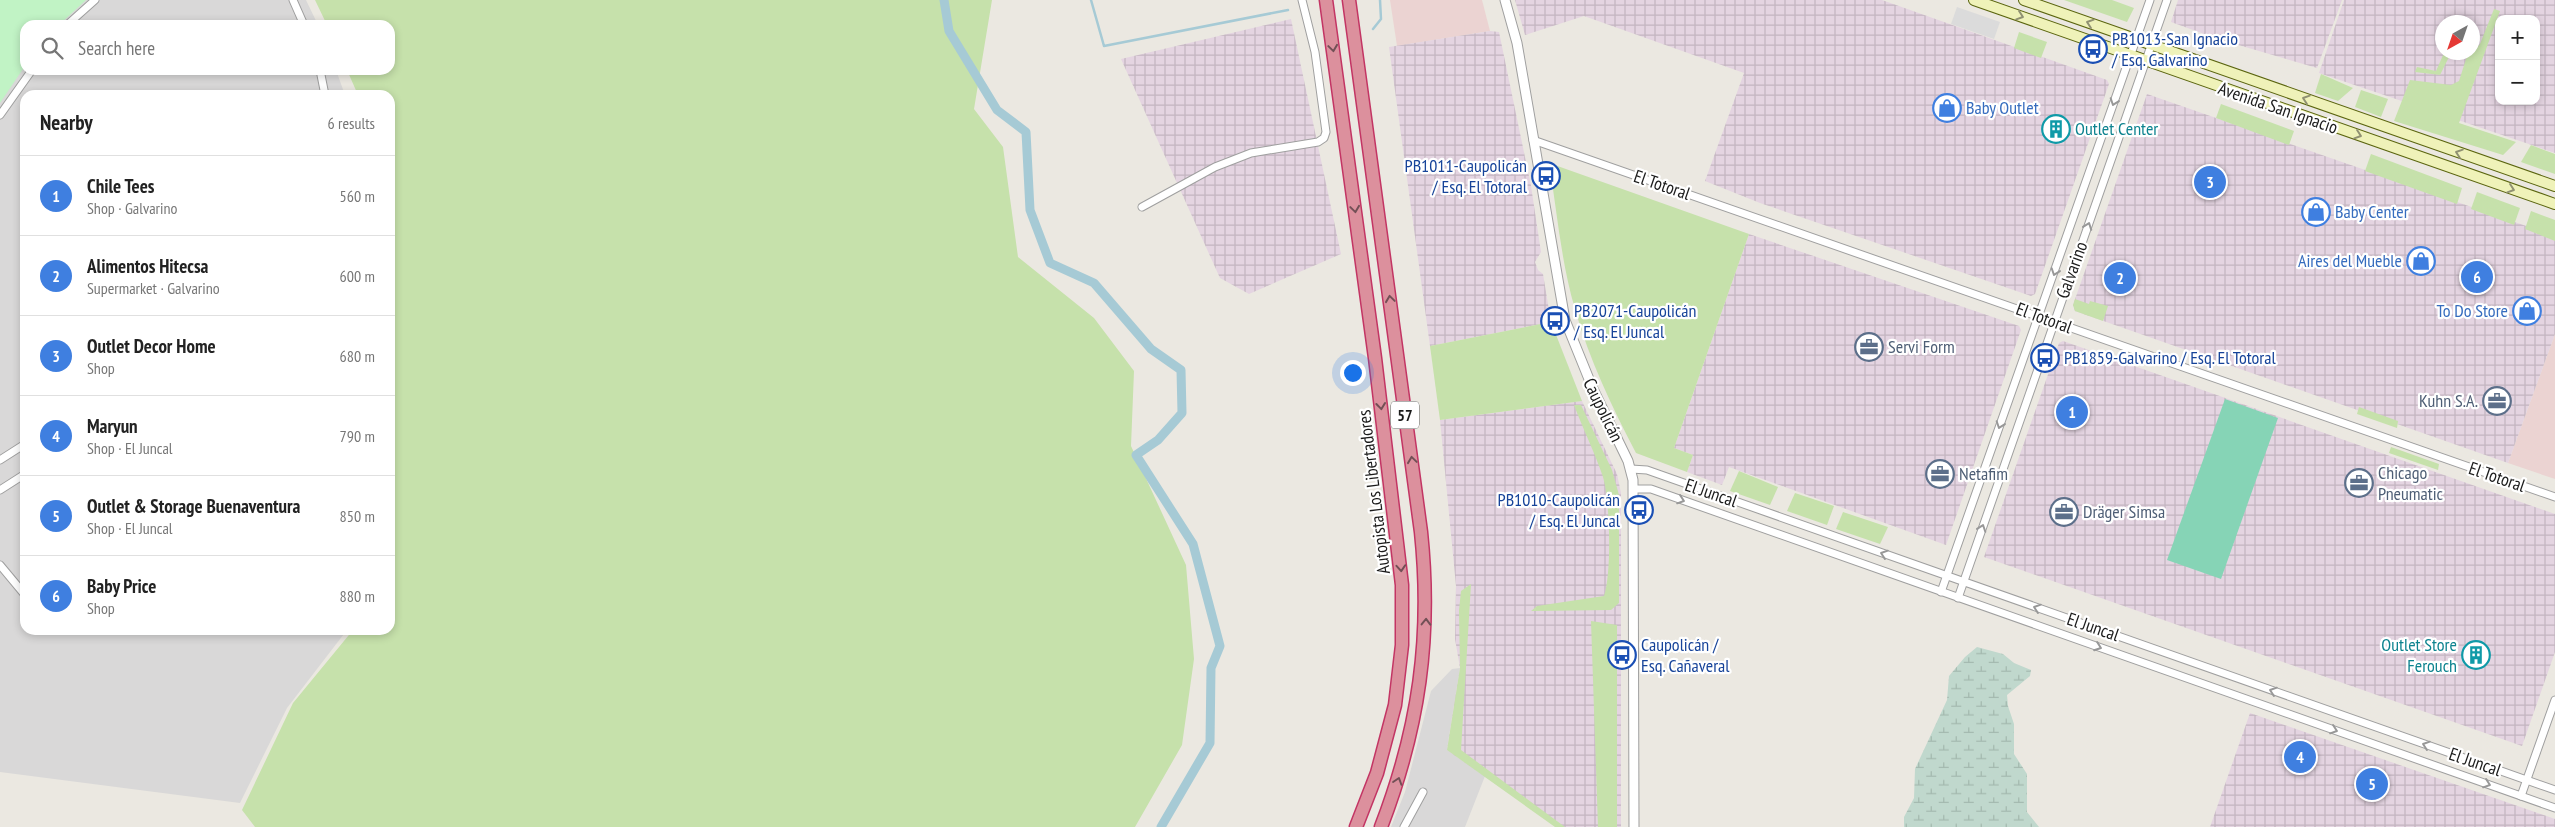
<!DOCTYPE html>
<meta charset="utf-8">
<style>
:root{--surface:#fff;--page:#f6f6f6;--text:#222;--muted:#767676;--line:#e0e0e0;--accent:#ea580c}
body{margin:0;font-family:"PT Sans Narrow",sans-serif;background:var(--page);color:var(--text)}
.controls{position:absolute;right:15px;top:15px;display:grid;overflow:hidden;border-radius:10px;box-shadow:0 2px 8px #0003}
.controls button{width:45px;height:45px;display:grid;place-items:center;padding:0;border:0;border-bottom:1px solid var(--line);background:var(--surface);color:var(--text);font:25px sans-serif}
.compass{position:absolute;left:2435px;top:15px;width:45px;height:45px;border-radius:50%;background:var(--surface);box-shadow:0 2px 8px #0003;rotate:220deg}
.you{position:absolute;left:1352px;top:372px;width:18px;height:18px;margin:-12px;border:4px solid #fff;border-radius:50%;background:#1a73e8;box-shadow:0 0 0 8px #1a73e833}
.badge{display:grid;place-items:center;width:32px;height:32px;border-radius:50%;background:var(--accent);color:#fff;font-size:16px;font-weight:700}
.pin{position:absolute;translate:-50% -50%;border:2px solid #fff;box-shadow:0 1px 5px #0006}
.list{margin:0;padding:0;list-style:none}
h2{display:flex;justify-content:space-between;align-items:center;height:65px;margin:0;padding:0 20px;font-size:21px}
h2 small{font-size:16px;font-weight:400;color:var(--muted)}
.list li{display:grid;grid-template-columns:32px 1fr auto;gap:15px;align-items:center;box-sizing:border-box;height:80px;padding:0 20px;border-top:1px solid var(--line)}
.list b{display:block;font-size:19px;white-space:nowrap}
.list p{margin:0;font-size:16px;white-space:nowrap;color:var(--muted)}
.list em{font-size:16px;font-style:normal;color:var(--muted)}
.icon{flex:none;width:28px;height:28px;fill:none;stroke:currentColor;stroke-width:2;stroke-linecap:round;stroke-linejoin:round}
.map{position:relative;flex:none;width:2555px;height:827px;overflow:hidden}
.search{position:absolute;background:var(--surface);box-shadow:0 2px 8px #0003;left:20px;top:20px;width:375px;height:55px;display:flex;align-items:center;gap:12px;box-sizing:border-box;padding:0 18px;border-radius:15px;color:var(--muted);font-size:19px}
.panel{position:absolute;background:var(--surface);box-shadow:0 2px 8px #0003;left:20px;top:90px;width:375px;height:545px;border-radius:15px}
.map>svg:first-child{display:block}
</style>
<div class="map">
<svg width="2555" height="827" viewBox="0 0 2555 827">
<defs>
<pattern id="industrial-grid" width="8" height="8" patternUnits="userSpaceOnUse" patternTransform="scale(1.25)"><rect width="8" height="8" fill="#e4d4e1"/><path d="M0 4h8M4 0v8" fill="none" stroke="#c3b5c0"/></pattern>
<pattern id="wetland-marsh" width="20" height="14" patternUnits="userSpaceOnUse" patternTransform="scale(1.25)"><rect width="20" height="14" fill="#c0d8cd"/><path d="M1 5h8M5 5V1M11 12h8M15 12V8" fill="none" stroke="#a4b9af"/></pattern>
</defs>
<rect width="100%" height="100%" fill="#ebe8e1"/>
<!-- residential -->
<g fill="#d9d8d8">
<path d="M0,0H306L318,25H25V70H336L345,95H25V630H347L287,708L240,803L0,772Z"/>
<path d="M1460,668L1447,749L1485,776L1465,827H1391L1405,792L1431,691L1452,669Z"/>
</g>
<!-- commercial -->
<g fill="#ebd3d2">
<path d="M1390,0H1482L1490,31L1397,46Z"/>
<path d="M2555,334V479L2508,463Z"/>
</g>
<!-- industrial -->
<g fill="url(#industrial-grid)" fill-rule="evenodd">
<path d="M1515,0H1882L2107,80L2109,84L2035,294L2031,296L1760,203L1705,181L1744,73L1584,16L1525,35Z"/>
<path d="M2178,0H2342L2317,68L2218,39L2171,22Z"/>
<path d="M2344,0H2555V153L2319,73ZM2499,19H2536V101H2499ZM2442,22H2472V52H2442Z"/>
<path d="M1291,19L1341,254L1249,294L1220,278L1121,59Z"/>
<path d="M1490,31L1499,32L1531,186L1541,252L1535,262L1538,270L1543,274L1551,322L1430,346L1389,47Z"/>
<path d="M2147,94L2555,236V334L2508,463L2075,311L2073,305Z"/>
<path d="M1749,234L2019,326L2021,330L1946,545L1729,467L1722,485L1687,472L1693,455L1674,448Z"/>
<path d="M2063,341L2555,514V652L2522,746L1984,557L2059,343Z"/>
<path d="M1582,401L1617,474L1621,493V827H1557L1447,750L1460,668L1455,639L1456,586L1440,420Z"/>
<path d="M2250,713L2555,819V827H2210Z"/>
</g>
<!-- grass -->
<g fill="#c6e1ab">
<path d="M315,0H992L974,109L1003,147L1018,257L1094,318L1134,371L1131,446L1186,565L1194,659L1182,745L1135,827H255L242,810L293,703L353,630H390V95H358L347,70H390V25H327Z"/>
<path d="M2064,0H2112L2134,8L2127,22Z"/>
<path d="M2494,9L2500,11L2459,123L2516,142L2503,155L2394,121L2410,80L2451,85L2459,81L2467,56L2459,53L2472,52L2473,49L2475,50L2480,44Z"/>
<path d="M2019,32L2047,42L2041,58L2014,48Z"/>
<path d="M2444,53H2451L2440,75L2415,72L2417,67L2436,71Z"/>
<path d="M2321,74L2353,88L2338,101L2315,93Z"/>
<path d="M2361,90L2388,99L2381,117L2355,107Z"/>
<path d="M2221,104L2294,131L2289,145L2216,118Z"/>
<path d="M2531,145L2555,154V174L2521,162Z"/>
<path d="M2371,154L2462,188L2457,204L2365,171Z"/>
<path d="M1549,163L1749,234L1674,448L1693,455L1687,472L1636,453C1612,407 1589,359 1575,309C1561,262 1557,211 1549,163Z"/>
<path d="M2477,192L2520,208L2514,225L2471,209Z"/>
<path d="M2531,211L2555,220V241L2525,229Z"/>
<path d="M2075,299L2089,304L2090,301L2108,306L2103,321L2075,311L2073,305Z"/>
<path d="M1551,322L1582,401L1440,420L1430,346Z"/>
<path d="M1574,405H1581L1612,470L1619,495V603L1611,610L1531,611L1537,606L1604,596C1612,572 1610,501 1603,477C1595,453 1583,429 1574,405Z"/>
<path d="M2359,407L2398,421L2397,428L2357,414Z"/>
<path d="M2391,447L2439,464L2438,470L2389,453Z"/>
<path d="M1739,471L1778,487L1770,505L1730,491Z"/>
<path d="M1795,493L1834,506L1827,525L1787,511Z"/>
<path d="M1843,512L1888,527L1880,544L1836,529Z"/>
<path d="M1471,584L1461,750L1565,827H1555L1447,750L1460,668L1459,610L1461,591Z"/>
<path d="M1591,621L1617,625V827H1598Z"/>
</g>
<!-- wetland -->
<path fill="url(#wetland-marsh)" d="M1977,647L2003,654L2014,663L2031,670L2030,676L2007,695L2008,706L2014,724V754L2027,774V812L2039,827H1904V817L1914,798L1915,769L1947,700L1949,676L1965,657Z"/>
<!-- park -->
<path fill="#c1f3c5" d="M0,0H86L59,25H25V66L0,103Z"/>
<!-- pitch -->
<path fill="#86d4b6" d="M2225,399L2278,418L2221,579L2167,560Z"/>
<!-- parking -->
<path fill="#dbdbdb" d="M1957,7L2000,22L1994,39L1951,24Z"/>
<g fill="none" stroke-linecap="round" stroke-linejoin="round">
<!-- stream -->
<g stroke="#a6cad5" stroke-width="2.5">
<path d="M1091,0L1104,46L1288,10"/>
<path d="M1373,29L1381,19L1380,0"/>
</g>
<!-- canal -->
<path stroke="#a6cad5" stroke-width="9" d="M944,0L949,31L997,110L1026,132L1030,210L1050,263L1094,283L1151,349L1181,370L1182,413L1158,440L1136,455L1193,544L1220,646L1211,668L1210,743L1161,827"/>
<defs>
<g id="minor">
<path d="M293,0L304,25"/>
<path d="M67,25L95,0"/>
<path d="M320,70L325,95"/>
<path d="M0,115L32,70"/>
<path d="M1533,140L2555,497"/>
<path d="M1142,207L1215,167L1251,153L1318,142L1324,138L1326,132L1315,52L1302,0"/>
<path d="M0,460L25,444"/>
<path d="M1631,469L1647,470L2555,790"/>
<path d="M1634,489H1651L2555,808"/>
<path d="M0,490L25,474"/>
<path d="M0,565L25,595"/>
<path d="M1941,592L2150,0"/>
<path d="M1958,598L2167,0"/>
<path d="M45,630H52"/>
<path d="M2521,796L2555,700"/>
<path d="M1404,827L1423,792"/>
</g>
<path id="tertiary" d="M1505,0L1517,43L1565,320L1593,389L1628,461L1633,480L1634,827"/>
<g id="secondary">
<path d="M1974,0L2555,204"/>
<path d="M2024,0L2555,186"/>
</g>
<g id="motorway">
<path d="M1326,0L1375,358L1402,585V645L1395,705L1377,773L1356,827"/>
<path d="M1349,0L1421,532C1432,637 1419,728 1381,827"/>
</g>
</defs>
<!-- minor casing -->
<use href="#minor" stroke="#9f9f9f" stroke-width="9"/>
<!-- tertiary casing -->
<use href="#tertiary" stroke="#9f9f9f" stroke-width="11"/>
<!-- secondary casing -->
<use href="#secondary" stroke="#5b650f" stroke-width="12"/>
<!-- motorway casing -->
<use href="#motorway" stroke="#c33564" stroke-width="15"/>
<!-- minor -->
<use href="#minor" stroke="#fff" stroke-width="7"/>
<!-- tertiary -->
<use href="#tertiary" stroke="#fff" stroke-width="9"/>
<!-- secondary -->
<use href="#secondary" stroke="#eff2b9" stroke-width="10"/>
<!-- motorway -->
<use href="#motorway" stroke="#dc909d" stroke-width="12"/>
</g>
<!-- one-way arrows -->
<defs><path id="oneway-chevron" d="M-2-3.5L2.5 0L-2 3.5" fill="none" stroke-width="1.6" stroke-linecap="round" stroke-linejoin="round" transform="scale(1.25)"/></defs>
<g stroke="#909172">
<use href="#oneway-chevron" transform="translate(2020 16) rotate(19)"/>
<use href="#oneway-chevron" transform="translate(2090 23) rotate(-161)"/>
<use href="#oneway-chevron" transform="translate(2306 99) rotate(-161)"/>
<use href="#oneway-chevron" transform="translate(2358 135) rotate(19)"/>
<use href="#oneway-chevron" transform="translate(2459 153) rotate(-161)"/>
<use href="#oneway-chevron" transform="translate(2511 189) rotate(19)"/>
</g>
<g stroke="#725056">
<use href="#oneway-chevron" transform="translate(1333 48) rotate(82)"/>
<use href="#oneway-chevron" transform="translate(1355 209) rotate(82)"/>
<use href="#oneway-chevron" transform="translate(1390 299) rotate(-98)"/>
<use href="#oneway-chevron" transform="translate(1381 406) rotate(83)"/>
<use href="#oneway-chevron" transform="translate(1412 460) rotate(-98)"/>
<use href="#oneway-chevron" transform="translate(1401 568) rotate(86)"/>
<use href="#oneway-chevron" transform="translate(1426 622) rotate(-89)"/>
<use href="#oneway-chevron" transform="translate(1398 781) rotate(-72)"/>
</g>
<g stroke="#989898">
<use href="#oneway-chevron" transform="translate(2114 102) rotate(109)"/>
<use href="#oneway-chevron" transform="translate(2088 226) rotate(-70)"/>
<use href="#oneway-chevron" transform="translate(2055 272) rotate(109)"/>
<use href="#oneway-chevron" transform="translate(2000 425) rotate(109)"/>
<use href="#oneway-chevron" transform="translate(1681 500) rotate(19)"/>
<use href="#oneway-chevron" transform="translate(1982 528) rotate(-71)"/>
<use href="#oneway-chevron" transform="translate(1884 554) rotate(-161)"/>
<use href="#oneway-chevron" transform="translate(2037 608) rotate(-161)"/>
<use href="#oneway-chevron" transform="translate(2098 647) rotate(20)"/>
<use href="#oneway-chevron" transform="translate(2273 691) rotate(-161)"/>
<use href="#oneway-chevron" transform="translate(2334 730) rotate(19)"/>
<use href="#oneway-chevron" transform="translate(2426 745) rotate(-161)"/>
<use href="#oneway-chevron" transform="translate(2487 784) rotate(19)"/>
</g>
<!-- icons -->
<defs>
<symbol id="bus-ring" viewBox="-11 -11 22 22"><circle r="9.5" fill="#fff" stroke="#1a4fb4" stroke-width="1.5"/><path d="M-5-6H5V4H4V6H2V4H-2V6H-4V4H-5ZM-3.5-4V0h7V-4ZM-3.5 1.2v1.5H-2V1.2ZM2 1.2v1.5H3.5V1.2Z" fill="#1a4fb4"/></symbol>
<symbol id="shop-ring" viewBox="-11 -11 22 22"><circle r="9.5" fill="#fff" stroke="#3f7fe0" stroke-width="1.5"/><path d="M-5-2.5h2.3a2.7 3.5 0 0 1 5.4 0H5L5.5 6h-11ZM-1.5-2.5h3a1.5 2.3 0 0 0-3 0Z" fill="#3f7fe0"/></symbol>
<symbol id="building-ring" viewBox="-11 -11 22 22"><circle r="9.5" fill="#fff" stroke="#0f9aa8" stroke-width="1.5"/><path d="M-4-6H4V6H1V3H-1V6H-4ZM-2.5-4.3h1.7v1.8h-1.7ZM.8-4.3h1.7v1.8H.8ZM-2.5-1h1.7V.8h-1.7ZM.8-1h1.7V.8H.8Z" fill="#0f9aa8"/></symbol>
<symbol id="office-ring" viewBox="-11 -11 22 22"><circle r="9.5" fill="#fff" stroke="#5c6f8a" stroke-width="1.5"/><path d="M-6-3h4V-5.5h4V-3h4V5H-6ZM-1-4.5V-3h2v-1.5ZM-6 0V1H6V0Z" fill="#5c6f8a"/></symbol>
</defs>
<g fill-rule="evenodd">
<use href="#bus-ring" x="2077" y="33" width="32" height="32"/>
<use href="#shop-ring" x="1931" y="92" width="32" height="32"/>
<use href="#building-ring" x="2040" y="113" width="32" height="32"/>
<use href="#bus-ring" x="1530" y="160" width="32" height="32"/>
<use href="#shop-ring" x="2300" y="196" width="32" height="32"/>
<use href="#shop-ring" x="2405" y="245" width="32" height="32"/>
<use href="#shop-ring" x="2511" y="295" width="32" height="32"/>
<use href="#bus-ring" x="1539" y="305" width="32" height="32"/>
<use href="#office-ring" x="1853" y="331" width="32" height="32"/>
<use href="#bus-ring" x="2029" y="342" width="32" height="32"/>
<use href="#office-ring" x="2481" y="385" width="32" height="32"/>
<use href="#office-ring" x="1924" y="458" width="32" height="32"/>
<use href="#office-ring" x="2343" y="467" width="32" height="32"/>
<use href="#bus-ring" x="1623" y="494" width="32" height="32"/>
<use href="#office-ring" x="2048" y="496" width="32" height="32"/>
<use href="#bus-ring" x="1606" y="639" width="32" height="32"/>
<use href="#building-ring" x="2460" y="639" width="32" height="32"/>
</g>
<g text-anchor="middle" stroke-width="4.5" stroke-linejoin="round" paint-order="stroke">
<!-- shield labels -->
<rect fill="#fff" stroke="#5f5f5f" stroke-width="1" x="1391" y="401.5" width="28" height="27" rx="4"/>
<g font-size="16" font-weight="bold" fill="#1b1b1b">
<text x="1405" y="421">57</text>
</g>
<!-- transit labels -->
<g font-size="18" fill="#164399" stroke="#fff" text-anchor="start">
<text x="2112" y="45">PB1013-San Ignacio<tspan x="2112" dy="21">/ Esq. Galvarino</tspan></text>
<text x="1527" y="172" text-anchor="end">PB1011-Caupolicán<tspan x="1527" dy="21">/ Esq. El Totoral</tspan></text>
<text x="1574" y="317">PB2071-Caupolicán<tspan x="1574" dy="21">/ Esq. El Juncal</tspan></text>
<text x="2064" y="364">PB1859-Galvarino / Esq. El Totoral</text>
<text x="1620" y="506" text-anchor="end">PB1010-Caupolicán<tspan x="1620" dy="21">/ Esq. El Juncal</tspan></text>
<text x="1641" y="651">Caupolicán /<tspan x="1641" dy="21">Esq. Cañaveral</tspan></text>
</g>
<!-- shop labels -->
<g font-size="18" fill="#366cbe" stroke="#fff" text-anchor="start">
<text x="1966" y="114">Baby Outlet</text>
<text x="2335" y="218">Baby Center</text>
<text x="2402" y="267" text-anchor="end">Aires del Mueble</text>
<text x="2508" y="317" text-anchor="end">To Do Store</text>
</g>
<!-- street labels -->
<g font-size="18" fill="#1b1b1b" stroke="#fff">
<text transform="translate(2278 108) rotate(19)" y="6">Avenida San Ignacio</text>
<text transform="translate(1662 185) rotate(19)" y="6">El Totoral</text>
<text transform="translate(2072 270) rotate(-70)" y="6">Galvarino</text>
<text transform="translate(2044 318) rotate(20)" y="6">El Totoral</text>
<text transform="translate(1603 410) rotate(64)" y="6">Caupolicán</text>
<text transform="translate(2497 477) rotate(19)" y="6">El Totoral</text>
<text transform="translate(1374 492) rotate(-97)" y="6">Autopista Los Libertadores</text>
<text transform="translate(1711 493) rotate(19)" y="6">El Juncal</text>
<text transform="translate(2093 627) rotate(19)" y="6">El Juncal</text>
<text transform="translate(2475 762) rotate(19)" y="6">El Juncal</text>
</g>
<!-- culture labels -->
<g font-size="18" fill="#0d838f" stroke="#fff" text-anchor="start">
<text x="2075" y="135">Outlet Center</text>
<text x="2457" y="651" text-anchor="end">Outlet Store<tspan x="2457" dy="21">Ferouch</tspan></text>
</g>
<!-- service labels -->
<g font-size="18" fill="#4e5e75" stroke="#fff" text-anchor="start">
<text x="1888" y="353">Servi Form</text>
<text x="2478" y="407" text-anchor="end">Kuhn S.A.</text>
<text x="2378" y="479">Chicago<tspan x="2378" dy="21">Pneumatic</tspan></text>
<text x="1959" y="480">Netafim</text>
<text x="2083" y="518">Dräger Simsa</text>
</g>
</g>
</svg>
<div class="controls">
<button>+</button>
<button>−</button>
</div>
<svg class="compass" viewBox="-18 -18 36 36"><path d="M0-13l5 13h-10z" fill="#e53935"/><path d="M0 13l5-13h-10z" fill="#767676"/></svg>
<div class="you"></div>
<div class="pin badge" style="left:2072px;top:412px;background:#3f7fe0">1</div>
<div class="pin badge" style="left:2120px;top:278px;background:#3f7fe0">2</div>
<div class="pin badge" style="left:2210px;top:182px;background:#3f7fe0">3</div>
<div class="pin badge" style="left:2300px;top:757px;background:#3f7fe0">4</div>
<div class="pin badge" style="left:2372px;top:784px;background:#3f7fe0">5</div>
<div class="pin badge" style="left:2477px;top:277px;background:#3f7fe0">6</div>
<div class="search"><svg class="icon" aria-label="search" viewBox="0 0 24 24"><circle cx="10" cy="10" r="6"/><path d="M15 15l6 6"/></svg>Search here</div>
<section class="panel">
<h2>Nearby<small>6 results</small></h2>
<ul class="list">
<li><span class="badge" style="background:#3f7fe0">1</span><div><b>Chile Tees</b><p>Shop · Galvarino</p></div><em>560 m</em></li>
<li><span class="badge" style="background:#3f7fe0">2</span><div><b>Alimentos Hitecsa</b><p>Supermarket · Galvarino</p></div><em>600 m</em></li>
<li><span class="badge" style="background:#3f7fe0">3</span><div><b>Outlet Decor Home</b><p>Shop</p></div><em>680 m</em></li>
<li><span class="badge" style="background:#3f7fe0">4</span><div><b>Maryun</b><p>Shop · El Juncal</p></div><em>790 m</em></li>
<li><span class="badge" style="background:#3f7fe0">5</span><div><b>Outlet &amp; Storage Buenaventura</b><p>Shop · El Juncal</p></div><em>850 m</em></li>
<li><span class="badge" style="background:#3f7fe0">6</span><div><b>Baby Price</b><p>Shop</p></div><em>880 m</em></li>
</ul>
</section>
</div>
